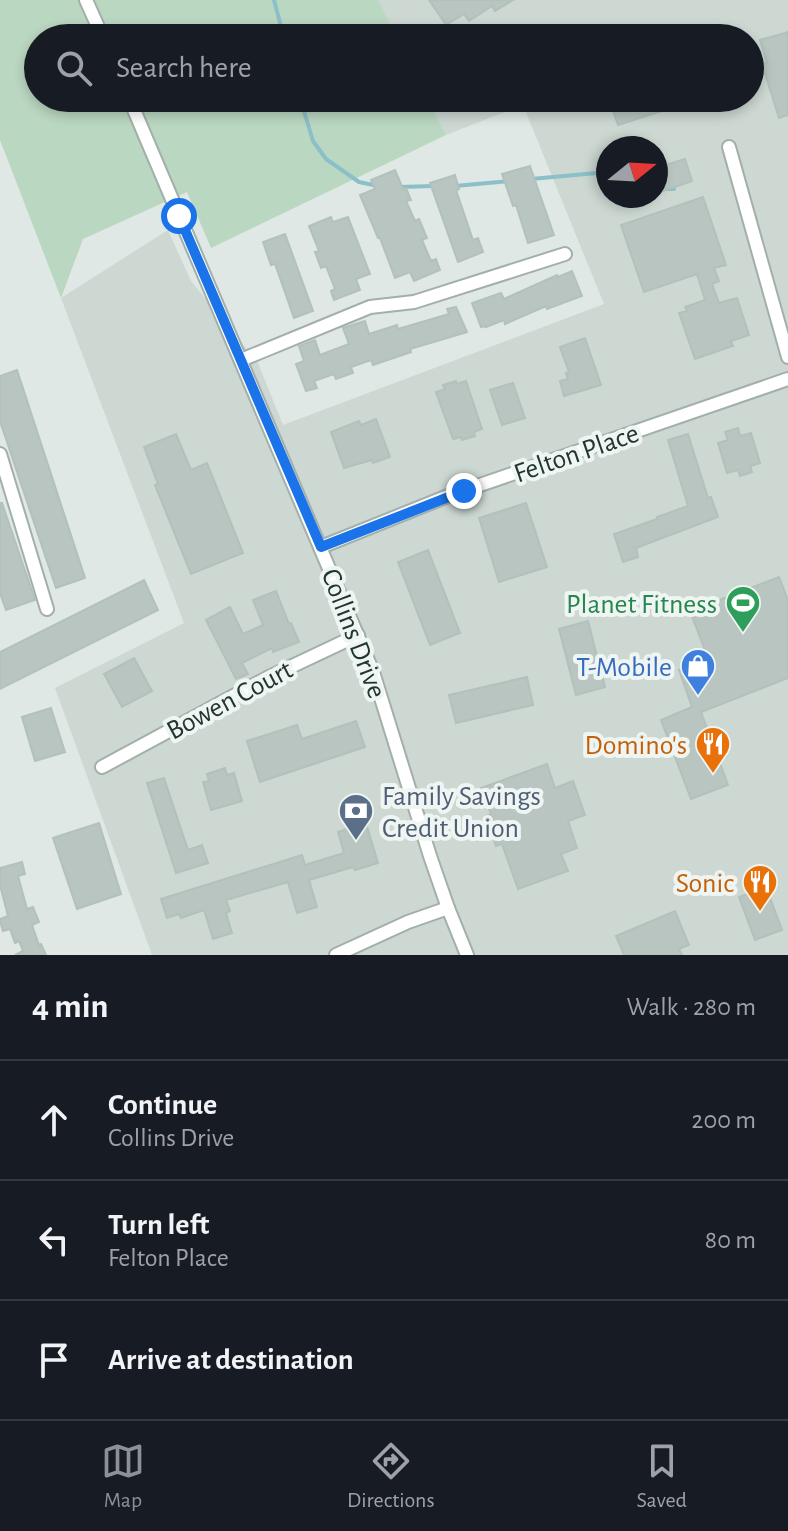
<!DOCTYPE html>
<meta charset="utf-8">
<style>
:root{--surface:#171b24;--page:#20242c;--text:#f1f3f6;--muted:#9ea1a6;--line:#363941;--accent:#8c9099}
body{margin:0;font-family:"Alegreya Sans",sans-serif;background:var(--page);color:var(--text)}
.compass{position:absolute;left:596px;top:136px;width:72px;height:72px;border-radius:50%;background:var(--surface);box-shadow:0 4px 12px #0003;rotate:72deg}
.stop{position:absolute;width:24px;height:24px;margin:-18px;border:6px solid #1a73e8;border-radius:50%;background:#fff}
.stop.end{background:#1a73e8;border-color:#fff;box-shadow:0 2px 8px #0008}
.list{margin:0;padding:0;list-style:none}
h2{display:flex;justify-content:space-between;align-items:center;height:104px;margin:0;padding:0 32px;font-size:34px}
h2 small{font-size:26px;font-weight:400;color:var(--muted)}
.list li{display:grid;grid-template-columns:52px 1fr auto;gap:24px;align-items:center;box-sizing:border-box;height:120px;padding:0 32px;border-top:2px solid var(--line)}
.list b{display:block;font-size:30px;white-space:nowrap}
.list p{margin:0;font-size:26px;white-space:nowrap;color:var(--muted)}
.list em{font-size:26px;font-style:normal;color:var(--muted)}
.icon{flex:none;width:44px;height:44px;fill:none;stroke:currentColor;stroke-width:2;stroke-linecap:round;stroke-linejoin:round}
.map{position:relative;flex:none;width:788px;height:955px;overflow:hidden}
.search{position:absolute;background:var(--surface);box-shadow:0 4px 12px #0003;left:24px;right:24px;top:24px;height:88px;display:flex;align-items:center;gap:20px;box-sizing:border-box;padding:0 28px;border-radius:44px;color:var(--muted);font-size:30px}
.sheet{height:464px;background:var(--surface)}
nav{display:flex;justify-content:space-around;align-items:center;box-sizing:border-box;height:112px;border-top:2px solid var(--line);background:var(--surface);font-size:22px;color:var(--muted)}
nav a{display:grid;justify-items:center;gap:4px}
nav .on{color:var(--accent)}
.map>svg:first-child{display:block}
</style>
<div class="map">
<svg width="788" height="955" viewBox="0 0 788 955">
<rect width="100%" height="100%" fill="#dfe8e4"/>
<!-- built -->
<path fill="#cdd8d3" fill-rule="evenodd" d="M371,0H788V955H152L55,688L184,623L61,298L168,230L191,281L258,363L283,425L604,304L523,105L446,135L426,98H750V38H392ZM608,148H656V196H608Z"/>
<!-- green -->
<path fill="#bad7c1" d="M0,0H378L397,38H38V98H427L446,135L211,248L187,192L83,239L61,298L0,140Z"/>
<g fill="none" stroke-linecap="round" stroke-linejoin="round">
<!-- stream -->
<g stroke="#8cc0c8" stroke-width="4">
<path d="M274,0L284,38"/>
<path d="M300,98L313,141L326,159L359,182L378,186"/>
<path d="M531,179L608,172"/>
<path d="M656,185L669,189H674"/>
<path d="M455,186L510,181"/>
<path d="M399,187L434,186"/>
</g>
</g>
<!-- building -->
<g fill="#b8c5c0" stroke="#b2c1bb" stroke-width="2">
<path d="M429,0H513L495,11L492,6L469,21L464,14L446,25Z"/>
<path d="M788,32V115L779,118L762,64L767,63L760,40Z"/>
<path d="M609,98H696L697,100L618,125Z"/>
<path d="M685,159L692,181L660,192L656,181V168Z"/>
<path d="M530,166L554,235L528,243L516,205L513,206L502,174Z"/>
<path d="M395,170L403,189L406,188L411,200L406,201L415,221L419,219L427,238L422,240L431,261L436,259L440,270L414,281L410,272L395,278L380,238H378L360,195L375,189L371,180Z"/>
<path d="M455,175L459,189L456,190L473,240L478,238L483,252L458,262L430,183Z"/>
<path d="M703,197L726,265L714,268L719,281L712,284L719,303L737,298L749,335L731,341L733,346L695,359L679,313L687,311L685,307L705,300L697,274L644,292L621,225Z"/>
<path d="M331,217L333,222L348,217L370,274L356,279L360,290L334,300L331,291L335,289L326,266L321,268L315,252L319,251L309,226Z"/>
<path d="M285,234L313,311L294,318L275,264L271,265L263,242Z"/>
<path d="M572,271L582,296L547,309L546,306L505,324L504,320L486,327V326L481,327L472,303L501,293L504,299L557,275L558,277Z"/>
<path d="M456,307L467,332L410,349L411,352L373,365L371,360L351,367L353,373L336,379L334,374L314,381L317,388L306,391L296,364L304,361L299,346L315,340L320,355L349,344L343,328L365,321L369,334L397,325L398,329L449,314L447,309Z"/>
<path d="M585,338L601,385L564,396L560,381L568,379L566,373L569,372L560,347Z"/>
<path d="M17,370L85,578L56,588L0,421V376Z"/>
<path d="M456,381L457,384L466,381L482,429L474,432L475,436L462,440L461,437L453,439L436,392L445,389L443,385Z"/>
<path d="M513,383L525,418L502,425L490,390Z"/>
<path d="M376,419L390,457L373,463L372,460L344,468L331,432L359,421L361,425Z"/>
<path d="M738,428L740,436L751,433L760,463L750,466L752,472L740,476L738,470L727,473L718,443L728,440L725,432Z"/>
<path d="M176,434L191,470L207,463L243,553L191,574L155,485L158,484L144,447Z"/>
<path d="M688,434L708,498L711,497L718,517L636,548L638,557L623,562L614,534L657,519V517L688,506L668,440Z"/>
<path d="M0,503H2L35,600L6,610L0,593Z"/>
<path d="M526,503L547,567L499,582L479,518Z"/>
<path d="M428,550L460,633L430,645L398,562Z"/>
<path d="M779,577L788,600V678L701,712L728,785L691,799L661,720L692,707L679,670L708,658L690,611Z"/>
<path d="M144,580L158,610L0,689V652Z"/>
<path d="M276,591L289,624L291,623L299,642L273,652L272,648L242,663L248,674L236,679L206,620L230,607L243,634L263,625L253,600Z"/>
<path d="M588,621L605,687L576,695L559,629Z"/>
<path d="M134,658L152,691L122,707L104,674Z"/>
<path d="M527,677L533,705L456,723L449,695Z"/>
<path d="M51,708L65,752L35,761L22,717Z"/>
<path d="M356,721L365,747L260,782L247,741L297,725L302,739Z"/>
<path d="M547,764L555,788L573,781L585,815L568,821L577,848L561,854L568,871L518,889L502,844L496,846L486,816L491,814L481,788Z"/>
<path d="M225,768L227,775L234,773L242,801L211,810L203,782L209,781L207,774Z"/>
<path d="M164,778L188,850L202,845L208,863L176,873L147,783Z"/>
<path d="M99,823L121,894L77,909L53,838Z"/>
<path d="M366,823L378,863L355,870L353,867L309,880L317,907L297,913L288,882L226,900L230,911L226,913L232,933L213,939L204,910L181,918L179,914L167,918L161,899L302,855L305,865L344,853L338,832Z"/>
<path d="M22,862L25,874L18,876L27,909L33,907L39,922L32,925L39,945L41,944L46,955H15L23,951L19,941L15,943L10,929L3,931L0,921V919L8,916L0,885V868Z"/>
<path d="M766,887L782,930L755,940L739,897Z"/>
<path d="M675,911L689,945L679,949L682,955H624L616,936Z"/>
</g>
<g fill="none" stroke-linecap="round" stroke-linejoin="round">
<defs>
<g id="minor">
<path d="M86,0L103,38"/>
<path d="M129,98L373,672L430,856L448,908L467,955"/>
<path d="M729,147L788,357"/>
<path d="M241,360L370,307L414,302L565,254"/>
<path d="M0,454L47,609"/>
<path d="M321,547L448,496L788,379"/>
<path d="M102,767L267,678L358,635"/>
<path d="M336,955L408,922L448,908"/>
</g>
</defs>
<!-- minor casing -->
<use href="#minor" stroke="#a3afaa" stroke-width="16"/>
<!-- minor -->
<use href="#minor" stroke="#fff" stroke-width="12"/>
</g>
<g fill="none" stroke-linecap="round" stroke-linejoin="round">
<!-- route -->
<path stroke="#1a73e8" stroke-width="10" d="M179,216L321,547L464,491"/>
</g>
<!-- icons -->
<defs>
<symbol id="stadium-pin" viewBox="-11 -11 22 30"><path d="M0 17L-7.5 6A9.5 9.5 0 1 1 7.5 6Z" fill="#2e9e5b" stroke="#eff5f2"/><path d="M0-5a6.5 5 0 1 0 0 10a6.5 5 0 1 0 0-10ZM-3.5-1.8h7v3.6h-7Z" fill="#fff"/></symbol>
<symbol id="shop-pin" viewBox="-11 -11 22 30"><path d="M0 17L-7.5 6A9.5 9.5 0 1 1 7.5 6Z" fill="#3f7fe0" stroke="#eff5f2"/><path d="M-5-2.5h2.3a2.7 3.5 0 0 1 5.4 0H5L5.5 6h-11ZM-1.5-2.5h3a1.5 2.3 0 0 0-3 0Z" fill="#fff"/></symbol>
<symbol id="restaurant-pin" viewBox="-11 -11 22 30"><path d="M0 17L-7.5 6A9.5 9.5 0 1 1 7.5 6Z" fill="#e8710a" stroke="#eff5f2"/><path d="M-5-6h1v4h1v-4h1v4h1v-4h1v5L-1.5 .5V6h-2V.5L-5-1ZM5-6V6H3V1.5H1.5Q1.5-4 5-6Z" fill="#fff"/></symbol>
<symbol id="bank-pin" viewBox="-11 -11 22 30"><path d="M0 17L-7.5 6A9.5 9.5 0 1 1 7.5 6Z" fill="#5c6f8a" stroke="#eff5f2"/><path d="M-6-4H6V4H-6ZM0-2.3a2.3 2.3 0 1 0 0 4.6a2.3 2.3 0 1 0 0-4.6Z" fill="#fff"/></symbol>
</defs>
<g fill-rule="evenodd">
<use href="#stadium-pin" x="723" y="583" width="40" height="54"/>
<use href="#shop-pin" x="678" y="646" width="40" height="54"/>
<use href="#restaurant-pin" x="693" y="724" width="40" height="54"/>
<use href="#bank-pin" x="336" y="791" width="40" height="54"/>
<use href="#restaurant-pin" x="740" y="862" width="40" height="54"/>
</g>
<g text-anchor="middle" stroke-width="8" stroke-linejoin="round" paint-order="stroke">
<!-- street labels -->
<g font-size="28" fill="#223630" stroke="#eff5f2">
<text transform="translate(576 452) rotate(-19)" y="10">Felton Place</text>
<text transform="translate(355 633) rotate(69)" y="10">Collins Drive</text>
<text transform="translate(229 699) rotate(-28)" y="10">Bowen Court</text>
</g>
<!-- leisure labels -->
<g font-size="28" fill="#27864d" stroke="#eff5f2" text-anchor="end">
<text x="717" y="613">Planet Fitness</text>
</g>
<!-- shop labels -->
<g font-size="28" fill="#366cbe" stroke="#eff5f2" text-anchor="end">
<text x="672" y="676">T-Mobile</text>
</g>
<!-- food labels -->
<g font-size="28" fill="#c56008" stroke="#eff5f2" text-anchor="end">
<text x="687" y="754">Domino's</text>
<text x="734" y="892">Sonic</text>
</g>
<!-- service labels -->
<g font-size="28" fill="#4e5e75" stroke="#eff5f2" text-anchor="start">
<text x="382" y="805">Family Savings<tspan x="382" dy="32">Credit Union</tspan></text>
</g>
</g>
</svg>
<svg class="compass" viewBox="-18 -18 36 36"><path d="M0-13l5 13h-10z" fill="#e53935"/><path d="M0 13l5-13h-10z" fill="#9ea1a6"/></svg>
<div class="stop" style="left:179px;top:216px"></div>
<div class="stop end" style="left:464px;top:491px"></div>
<div class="search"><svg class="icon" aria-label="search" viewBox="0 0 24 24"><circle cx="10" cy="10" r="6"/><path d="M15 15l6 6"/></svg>Search here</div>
</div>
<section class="sheet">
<h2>4 min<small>Walk · 280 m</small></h2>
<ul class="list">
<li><svg class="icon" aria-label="ahead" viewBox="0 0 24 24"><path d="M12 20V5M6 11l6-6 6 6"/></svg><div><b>Continue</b><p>Collins Drive</p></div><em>200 m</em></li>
<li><svg class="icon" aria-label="left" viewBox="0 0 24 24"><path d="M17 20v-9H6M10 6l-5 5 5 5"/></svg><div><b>Turn left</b><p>Felton Place</p></div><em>80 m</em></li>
<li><svg class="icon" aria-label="arrive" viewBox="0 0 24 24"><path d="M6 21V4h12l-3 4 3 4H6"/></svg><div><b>Arrive at destination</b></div></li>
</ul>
</section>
<nav>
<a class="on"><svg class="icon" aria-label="map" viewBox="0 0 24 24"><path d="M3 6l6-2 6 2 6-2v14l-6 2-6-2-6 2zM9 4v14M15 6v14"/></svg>Map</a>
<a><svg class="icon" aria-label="directions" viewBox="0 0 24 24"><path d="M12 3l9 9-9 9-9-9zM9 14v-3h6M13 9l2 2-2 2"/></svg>Directions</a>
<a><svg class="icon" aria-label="saved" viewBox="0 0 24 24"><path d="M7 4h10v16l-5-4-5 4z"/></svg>Saved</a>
</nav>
